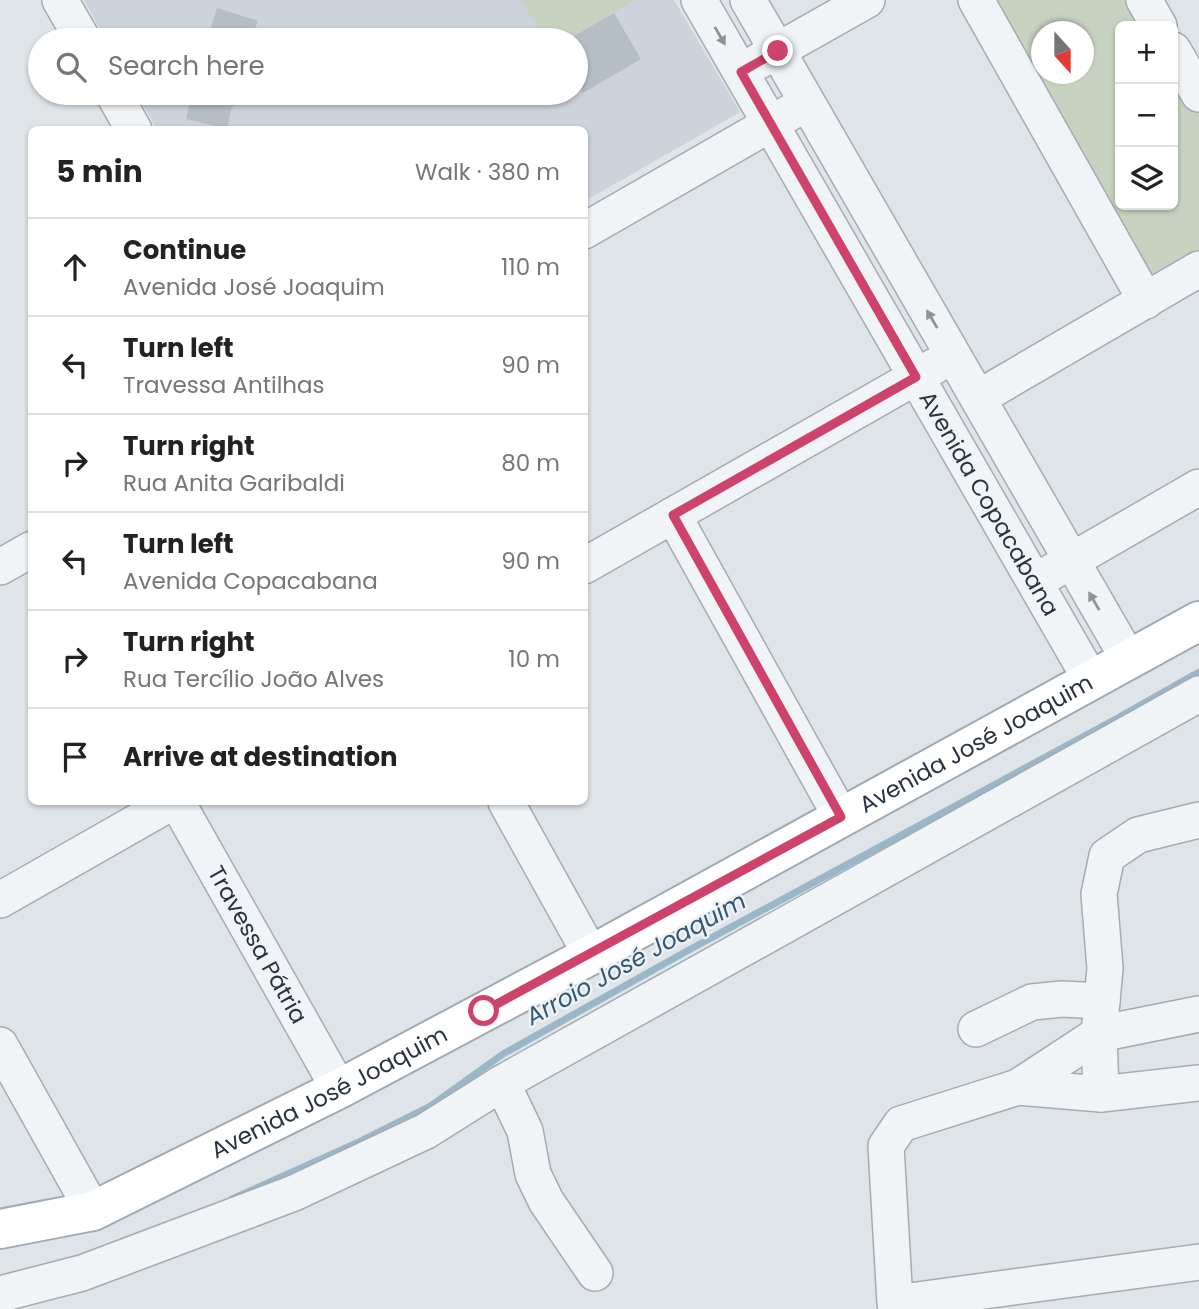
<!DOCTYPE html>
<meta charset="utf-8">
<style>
:root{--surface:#fff;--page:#f2f2f2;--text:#222;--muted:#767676;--line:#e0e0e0}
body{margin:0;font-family:Poppins,sans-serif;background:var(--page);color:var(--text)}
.controls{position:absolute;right:21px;top:21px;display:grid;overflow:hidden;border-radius:10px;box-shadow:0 2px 5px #0004}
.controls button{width:63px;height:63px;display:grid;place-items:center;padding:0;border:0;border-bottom:2px solid var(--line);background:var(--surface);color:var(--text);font:35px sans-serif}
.compass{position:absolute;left:1031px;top:21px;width:63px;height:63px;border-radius:50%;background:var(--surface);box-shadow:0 2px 5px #0004;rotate:159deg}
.stop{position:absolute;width:21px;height:21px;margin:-16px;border:5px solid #ce436b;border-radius:50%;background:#fff}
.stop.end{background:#ce436b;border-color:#fff;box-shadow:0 2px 7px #0008}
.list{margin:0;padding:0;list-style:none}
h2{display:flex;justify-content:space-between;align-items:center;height:91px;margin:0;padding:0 28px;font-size:30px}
h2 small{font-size:23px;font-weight:400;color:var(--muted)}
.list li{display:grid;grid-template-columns:46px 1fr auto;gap:21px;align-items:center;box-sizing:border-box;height:98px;padding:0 28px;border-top:2px solid var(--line)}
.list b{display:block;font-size:26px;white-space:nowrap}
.list p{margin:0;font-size:23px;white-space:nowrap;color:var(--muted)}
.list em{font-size:23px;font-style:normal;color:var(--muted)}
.icon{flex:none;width:38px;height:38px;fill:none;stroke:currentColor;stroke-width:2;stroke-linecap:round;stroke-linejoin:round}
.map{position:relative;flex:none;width:1199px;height:1309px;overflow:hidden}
.search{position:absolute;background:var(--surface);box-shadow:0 2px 5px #0004;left:28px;top:28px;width:560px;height:77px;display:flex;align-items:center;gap:18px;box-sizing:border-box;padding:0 24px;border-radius:38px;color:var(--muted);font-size:26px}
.panel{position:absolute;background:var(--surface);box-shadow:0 2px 5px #0004;left:28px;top:126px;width:560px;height:679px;border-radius:10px}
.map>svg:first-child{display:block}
</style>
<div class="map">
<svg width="1199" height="1309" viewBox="0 0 1199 1309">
<rect width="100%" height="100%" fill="#dfe4e8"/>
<!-- built -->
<path fill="#cdd3da" d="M84,0H674L740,112L585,201L584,130L157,129L136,93H576V40H106Z"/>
<!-- green -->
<g fill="#c7d2c0" fill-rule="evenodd">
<path d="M521,0H635L567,40H545Z"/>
<path d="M976,0H1144L1159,26H1120V205H1173V50L1199,94V269L1146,301ZM1042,32H1084V74H1042Z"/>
</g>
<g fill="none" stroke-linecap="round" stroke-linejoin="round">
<!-- stream -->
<path stroke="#99b7c8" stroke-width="7" d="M232,1199L359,1142L429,1107L503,1054L687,951L1114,720L1199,672"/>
</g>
<!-- building -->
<g fill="#b6bec5">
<path d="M217,8L258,21L251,40H165L167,32L194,39L210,30Z"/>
<path d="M614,13L641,59L583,93L576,79V40H567Z"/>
<path d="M189,93H273L271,103L247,98L232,107L227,129L186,119L191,97Z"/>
</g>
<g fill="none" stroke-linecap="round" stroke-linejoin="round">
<defs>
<g id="minor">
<path d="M60,0L83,40"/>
<path id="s1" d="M699,0L1091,680"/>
<path d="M748,0L1129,660"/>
<path d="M976,0L1146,301"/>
<path d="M1144,0L1159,26"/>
<path d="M1173,50L1199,94"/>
<path d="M759,61L867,0"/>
<path d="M113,93L134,130"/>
<path d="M584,231L791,112"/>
<path d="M978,398L1199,269"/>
<path d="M673,515L841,817"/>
<path d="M584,566L935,366"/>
<path d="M0,567L32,549"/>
<path d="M1050,573L1199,487"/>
<path id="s2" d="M177,802L339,1089"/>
<path d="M506,802L591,955"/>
<path d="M0,900L172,802"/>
<path d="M976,1029L1032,1002L1062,999L1102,1001"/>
<path d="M0,1045L93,1211"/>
<path d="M502,1083L525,1131L533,1174L546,1201L595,1273"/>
<path d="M1199,1083L1101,1094L1018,1087L901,1124L886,1146L895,1303L1199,1262"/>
<path d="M1018,1087L1099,1034L1199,1014"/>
<path d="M1101,1094L1099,1034L1105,968L1099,894L1107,856L1138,835L1199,820"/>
<path d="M0,1297L8,1292L82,1273L294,1193L426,1131L502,1083L1199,694"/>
</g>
<g id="major">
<path id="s3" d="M0,1229L93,1211L339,1089L591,955L1199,621"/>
</g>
</defs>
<!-- minor casing -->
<use href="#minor" stroke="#a4abb2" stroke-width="38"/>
<!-- major casing -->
<use href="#major" stroke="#9eaab4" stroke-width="42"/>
<!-- minor -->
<use href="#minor" stroke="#f1f4f6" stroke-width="35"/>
<!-- major -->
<use href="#major" stroke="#fff" stroke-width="38"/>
</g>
<!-- one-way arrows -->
<defs><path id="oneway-solid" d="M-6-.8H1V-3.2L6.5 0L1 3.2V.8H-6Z" transform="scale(1.75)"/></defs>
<g fill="#8c949a">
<use href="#oneway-solid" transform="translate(720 36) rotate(60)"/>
<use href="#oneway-solid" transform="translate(932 319) rotate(-120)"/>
<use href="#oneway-solid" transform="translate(1094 601) rotate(-120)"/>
</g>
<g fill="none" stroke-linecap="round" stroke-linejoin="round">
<!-- route -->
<path stroke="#ce436b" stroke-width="9" d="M484,1011L841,817L673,515L916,377L741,72L778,51"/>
</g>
<g text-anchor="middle" stroke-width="5" stroke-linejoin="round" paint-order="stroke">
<!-- street labels -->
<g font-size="23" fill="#28333f" stroke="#eef2f6">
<text dy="8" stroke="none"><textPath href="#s1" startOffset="581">Avenida Copacabana</textPath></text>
<text dy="8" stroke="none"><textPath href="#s3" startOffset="1094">Avenida José Joaquim</textPath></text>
<text dy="8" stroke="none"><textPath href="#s2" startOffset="164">Travessa Pátria</textPath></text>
<text dy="8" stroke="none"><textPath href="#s3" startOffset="359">Avenida José Joaquim</textPath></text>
</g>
<!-- water labels -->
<g font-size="24" font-style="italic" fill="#325873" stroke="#eef2f6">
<text transform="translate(636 959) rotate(-29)" y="8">Arroio José Joaquim</text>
</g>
</g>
</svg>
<div class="controls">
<button>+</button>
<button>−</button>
<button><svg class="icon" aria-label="layers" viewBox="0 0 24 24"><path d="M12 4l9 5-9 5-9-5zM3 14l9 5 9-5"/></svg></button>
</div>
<svg class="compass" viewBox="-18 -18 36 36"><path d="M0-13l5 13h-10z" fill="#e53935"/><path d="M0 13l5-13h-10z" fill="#767676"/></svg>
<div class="stop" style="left:484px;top:1011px"></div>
<div class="stop end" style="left:778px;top:51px"></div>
<div class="search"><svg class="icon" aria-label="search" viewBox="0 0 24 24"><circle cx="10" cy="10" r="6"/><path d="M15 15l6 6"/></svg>Search here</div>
<section class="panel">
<h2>5 min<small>Walk · 380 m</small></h2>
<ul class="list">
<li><svg class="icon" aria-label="ahead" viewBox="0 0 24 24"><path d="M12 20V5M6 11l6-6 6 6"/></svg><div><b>Continue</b><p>Avenida José Joaquim</p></div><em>110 m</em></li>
<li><svg class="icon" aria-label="left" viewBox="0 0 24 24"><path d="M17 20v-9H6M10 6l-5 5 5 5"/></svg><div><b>Turn left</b><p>Travessa Antilhas</p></div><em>90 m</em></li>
<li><svg class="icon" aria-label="right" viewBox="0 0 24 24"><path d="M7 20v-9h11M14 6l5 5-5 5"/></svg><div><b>Turn right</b><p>Rua Anita Garibaldi</p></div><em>80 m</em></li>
<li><svg class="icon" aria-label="left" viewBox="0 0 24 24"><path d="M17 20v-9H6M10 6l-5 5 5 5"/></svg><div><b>Turn left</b><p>Avenida Copacabana</p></div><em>90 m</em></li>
<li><svg class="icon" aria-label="right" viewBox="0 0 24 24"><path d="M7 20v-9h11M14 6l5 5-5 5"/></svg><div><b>Turn right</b><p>Rua Tercílio João Alves</p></div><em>10 m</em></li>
<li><svg class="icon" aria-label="arrive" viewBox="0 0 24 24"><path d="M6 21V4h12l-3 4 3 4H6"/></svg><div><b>Arrive at destination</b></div></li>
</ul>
</section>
</div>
